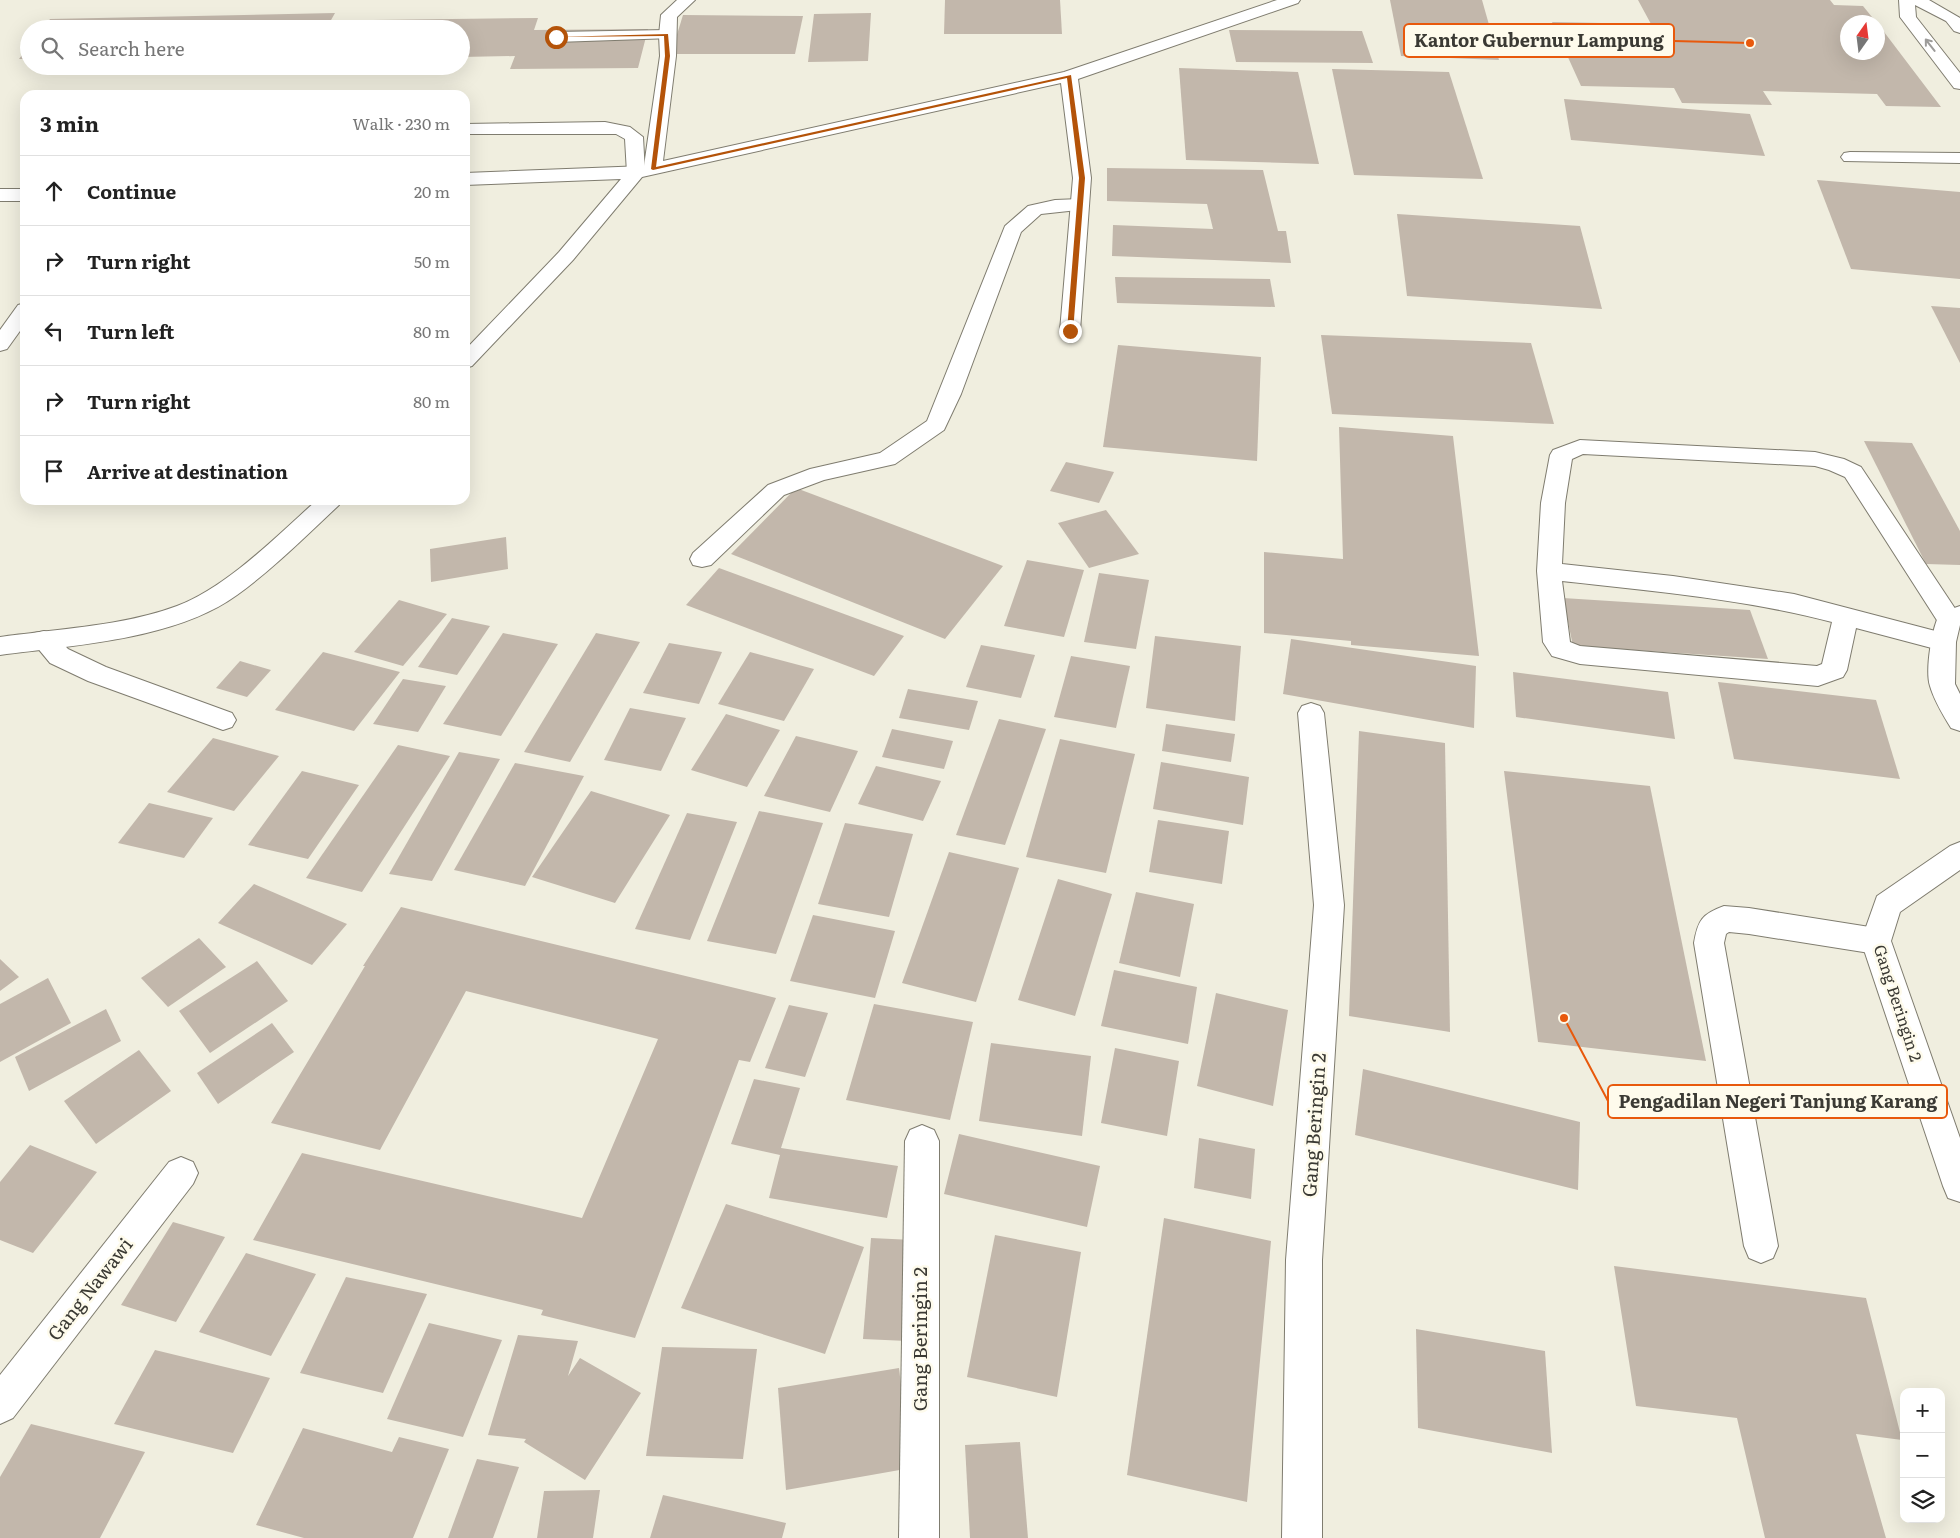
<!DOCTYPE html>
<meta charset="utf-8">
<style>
:root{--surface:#fff;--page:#f2f2f2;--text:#222;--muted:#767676;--line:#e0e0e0}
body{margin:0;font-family:Literata,serif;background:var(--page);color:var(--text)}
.controls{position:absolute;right:15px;bottom:15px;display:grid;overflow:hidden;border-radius:10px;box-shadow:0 5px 20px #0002}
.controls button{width:45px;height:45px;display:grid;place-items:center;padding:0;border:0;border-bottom:1px solid var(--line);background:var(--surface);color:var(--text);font:25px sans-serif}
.compass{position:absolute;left:1840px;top:15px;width:45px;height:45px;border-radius:50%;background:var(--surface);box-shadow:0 5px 20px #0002;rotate:14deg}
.stop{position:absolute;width:15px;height:15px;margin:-11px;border:4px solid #b45309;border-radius:50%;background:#fff}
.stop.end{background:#b45309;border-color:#fff;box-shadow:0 1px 5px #0008}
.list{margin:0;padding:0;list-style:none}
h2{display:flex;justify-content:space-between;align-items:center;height:65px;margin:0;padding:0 20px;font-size:21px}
h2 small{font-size:16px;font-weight:400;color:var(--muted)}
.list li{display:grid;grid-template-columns:32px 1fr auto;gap:15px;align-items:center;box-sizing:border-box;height:70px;padding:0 20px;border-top:1px solid var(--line)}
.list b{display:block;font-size:19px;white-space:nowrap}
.list em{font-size:16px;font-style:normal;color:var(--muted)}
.icon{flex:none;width:28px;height:28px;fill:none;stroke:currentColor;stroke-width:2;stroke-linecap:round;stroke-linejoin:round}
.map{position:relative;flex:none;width:1960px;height:1538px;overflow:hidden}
.search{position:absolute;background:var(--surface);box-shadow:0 5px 20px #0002;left:20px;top:20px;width:450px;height:55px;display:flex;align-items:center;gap:12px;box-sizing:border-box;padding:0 18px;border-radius:28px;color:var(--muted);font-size:19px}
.panel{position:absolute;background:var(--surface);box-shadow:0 5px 20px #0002;left:20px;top:90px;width:450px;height:415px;border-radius:15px}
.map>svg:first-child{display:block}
</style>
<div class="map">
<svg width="1960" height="1538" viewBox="0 0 1960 1538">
<rect width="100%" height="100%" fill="#f0eedf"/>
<!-- building -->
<g fill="#c2b7ab">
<path d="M945,0H1060L1062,34H944Z"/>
<path d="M1390,0H1482L1499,60L1401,56Z"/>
<path d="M1638,0H1830L1834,5L1863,6L1876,22H1848V52H1878V24L1941,107L1886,106L1877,94L1763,91L1772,105L1682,103L1674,88L1581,86L1552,22L1651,24Z"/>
<path d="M335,13L326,29H43L50,19Z"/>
<path d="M871,13L868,61L808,62L814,14Z"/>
<path d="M683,15L803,16L795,54H671Z"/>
<path d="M538,18L534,30L648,29L638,68L510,69L515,56L461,57V29H368L373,20Z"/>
<path d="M1229,30L1362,31L1373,63L1236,62Z"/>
<path d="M29,46V59H19Z"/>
<path d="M1179,68L1298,72L1319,164L1186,160Z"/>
<path d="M1332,69L1449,72L1483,179L1354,175Z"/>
<path d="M1564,99L1750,114L1765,156L1571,140Z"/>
<path d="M1107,168L1263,170L1278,231H1286L1291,263L1112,256L1113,225L1213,229L1207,204L1107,201Z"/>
<path d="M1817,180L1960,192V279L1851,269Z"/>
<path d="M1397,214L1580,226L1602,309L1407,296Z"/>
<path d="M1115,277L1270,279L1275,307L1117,303Z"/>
<path d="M1931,306L1960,308V363Z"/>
<path d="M1321,335L1531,343L1554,424L1332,414Z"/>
<path d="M1118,345L1261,357L1257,461L1103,447Z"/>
<path d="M1339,427L1453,436L1479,656L1351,645V641L1264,633V552L1343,559Z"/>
<path d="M1864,441L1912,443L1960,531V565L1926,564Z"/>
<path d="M1066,462L1114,472L1099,503L1050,491Z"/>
<path d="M796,488L1003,566L945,639L731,554Z"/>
<path d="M1106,510L1139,554L1089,568L1058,523Z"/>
<path d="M506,537L508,569L431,582L430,549Z"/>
<path d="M1027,560L1084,570L1064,637L1004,626Z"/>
<path d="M719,568L904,636L874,676L686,605Z"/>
<path d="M1099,573L1149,580L1136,649L1084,642Z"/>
<path d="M1563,598L1750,610L1768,659L1573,646Z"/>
<path d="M399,600L447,614L403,666L354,652Z"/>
<path d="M452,618L490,626L457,675L418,667Z"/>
<path d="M503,633L558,644L501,736L443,724Z"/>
<path d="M596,633L640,642L570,762L524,752Z"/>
<path d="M1155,636L1241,646L1235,721L1146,708Z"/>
<path d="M1291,639L1476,666L1474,728L1283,694Z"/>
<path d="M669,643L722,652L699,704L643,693Z"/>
<path d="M981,645L1035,655L1021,698L966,687Z"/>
<path d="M323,652L400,672L354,731L275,710Z"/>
<path d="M750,652L814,669L784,721L718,704Z"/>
<path d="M1071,656L1130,666L1116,728L1054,717Z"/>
<path d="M240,661L271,670L247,697L216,688Z"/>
<path d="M1513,672L1668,692L1675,739L1516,717Z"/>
<path d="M403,679L446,686L418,732L373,724Z"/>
<path d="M1718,682L1876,700L1900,779L1734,759Z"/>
<path d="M908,689L978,701L969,730L899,718Z"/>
<path d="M630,708L686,718L661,771L604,760Z"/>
<path d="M726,714L780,730L747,787L691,770Z"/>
<path d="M999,719L1046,729L1005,845L956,835Z"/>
<path d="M1166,724L1235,734L1231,762L1162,751Z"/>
<path d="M892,729L953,741L944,769L882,757Z"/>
<path d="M1359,731L1445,743L1450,1032L1349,1016Z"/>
<path d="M796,736L858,751L830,812L764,796Z"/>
<path d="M213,738L279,756L234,811L167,792Z"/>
<path d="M1060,739L1135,754L1106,873L1026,857Z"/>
<path d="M398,745L450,756L362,892L306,878Z"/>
<path d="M459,752L500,759L432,881L389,874Z"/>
<path d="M1161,762L1249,777L1243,825L1153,809Z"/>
<path d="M515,763L584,776L525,886L454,870Z"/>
<path d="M876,766L941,781L923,821L858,804Z"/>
<path d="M302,771L359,785L308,859L248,845Z"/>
<path d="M1504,771L1650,786L1706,1061L1538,1042Z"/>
<path d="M591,791L670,815L615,903L532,877Z"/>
<path d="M149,803L213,818L184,858L118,843Z"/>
<path d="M759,811L823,823L776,954L707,941Z"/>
<path d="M687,813L737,822L690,940L635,929Z"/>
<path d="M1158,820L1229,831L1222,884L1149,872Z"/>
<path d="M845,823L913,834L889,917L818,904Z"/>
<path d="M949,852L1019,868L976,1002L902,983Z"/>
<path d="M1058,879L1112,894L1075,1016L1018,1000Z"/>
<path d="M254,884L347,924L312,965L218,923Z"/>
<path d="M1136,892L1194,904L1180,977L1119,963Z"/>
<path d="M401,907L776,998L750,1062L739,1060L635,1338L541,1315L543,1310L253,1240L302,1153L582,1218L658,1039L466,991L380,1150L271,1123L365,966H363Z"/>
<path d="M813,915L895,931L875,998L790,981Z"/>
<path d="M199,938L226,967L168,1007L141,978Z"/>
<path d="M0,959L19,977L0,991Z"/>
<path d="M257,961L288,1001L210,1053L179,1011Z"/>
<path d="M1114,970L1197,987L1188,1044L1101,1026Z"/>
<path d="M48,978L71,1023L0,1062V1004Z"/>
<path d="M1216,993L1288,1010L1273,1106L1197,1086Z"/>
<path d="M874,1004L973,1022L950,1120L846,1100Z"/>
<path d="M789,1005L828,1013L805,1077L765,1068Z"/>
<path d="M106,1009L121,1041L29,1091L15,1057Z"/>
<path d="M272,1023L294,1052L218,1104L197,1073Z"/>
<path d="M991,1043L1091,1056L1082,1136L979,1121Z"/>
<path d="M1115,1048L1179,1061L1167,1136L1101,1123Z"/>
<path d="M139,1050L171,1091L96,1144L64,1101Z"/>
<path d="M1363,1069L1580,1122L1578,1190L1355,1135Z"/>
<path d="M754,1079L800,1088L781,1148L898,1166L887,1218L769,1198L780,1155L731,1144Z"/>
<path d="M959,1134L1100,1166L1087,1227L944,1194Z"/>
<path d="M1199,1138L1255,1149L1251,1199L1194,1188Z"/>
<path d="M30,1145L97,1172L33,1253L0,1240V1182Z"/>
<path d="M726,1204L864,1247L825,1354L681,1308Z"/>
<path d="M1164,1218L1271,1241L1247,1502L1127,1475Z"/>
<path d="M173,1222L225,1237L176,1322L121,1305Z"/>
<path d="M995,1235L1081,1252L1057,1397L967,1377Z"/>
<path d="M871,1238L913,1240L907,1341L863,1339Z"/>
<path d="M246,1253L316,1274L271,1356L199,1332Z"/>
<path d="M1614,1266L1866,1298L1902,1440L1856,1434L1886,1538H1765L1737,1418L1636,1406Z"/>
<path d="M346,1277L427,1294L383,1393L300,1373Z"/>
<path d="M429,1323L502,1340L463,1437L387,1419Z"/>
<path d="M1416,1329L1545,1351L1552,1453L1418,1428Z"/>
<path d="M518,1335L578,1341L568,1376L580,1358L641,1393L585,1480L524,1442L526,1439L488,1435Z"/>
<path d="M662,1347L757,1349L743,1459L646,1456Z"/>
<path d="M155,1350L270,1378L233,1453L114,1424Z"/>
<path d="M899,1368L911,1468L786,1490L778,1388Z"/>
<path d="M31,1424L145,1452L100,1538H0V1477Z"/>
<path d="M303,1428L392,1452L399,1437L449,1449L413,1538H304L256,1525Z"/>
<path d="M1020,1442L1028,1538H970L965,1445Z"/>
<path d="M477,1459L519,1467L493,1538H448Z"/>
<path d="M600,1490L593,1538H537L544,1491Z"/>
<path d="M663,1495L786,1523L782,1538H650Z"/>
</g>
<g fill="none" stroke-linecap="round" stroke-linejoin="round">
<defs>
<g id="lane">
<path d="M667,30L673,32L675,35L673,38L556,42L550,40L548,37L550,34L556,32Z"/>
<path d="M605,122L630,127L643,137L645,173L642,177L636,178L630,177L627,173L625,139L616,134H465V124Z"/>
<path d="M1850,152L1960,153V163L1844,161L1841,157L1844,153Z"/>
<path d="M1080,199L1087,201L1089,205L1087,209L1041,214L1021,232L961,394L944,430L895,464L824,480L784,495L711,565L702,567L693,565L690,559L693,553L768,485L810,469L880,453L927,421L1005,226L1028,206L1055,200Z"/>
<path d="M1580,440L1815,452L1844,459L1861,467L1958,613L1960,622L1958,625L1949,628L1940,625L1845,477L1829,470L1815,466L1583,454L1572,459L1565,503L1562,564L1673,576L1794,594L1943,633L1952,635L1956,642L1952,649L1943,651L1856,628L1847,670L1843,677L1818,686L1580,664L1552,656L1543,642L1537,571L1541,503L1550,455L1553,450ZM1562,581C1652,591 1744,599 1832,622L1822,664L1817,666L1580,646L1570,642Z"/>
<path d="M44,631L53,633L68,649L106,667L232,713L236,720L232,727L223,730L88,681L50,663L31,640L35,633Z"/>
<path d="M1724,906L1749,908L1876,928L1887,932L1891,941L1887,950L1876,954L1749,934L1729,932L1726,934L1724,943L1778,1246L1773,1258L1761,1263L1749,1258L1744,1246L1694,943C1698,920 1702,914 1724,906Z"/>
</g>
<g id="street">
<path d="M677,0H695L677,17L676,56L663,161L1064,72L1277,0H1300L1298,3L1078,79L1091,178L1080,331L1077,335L1070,337L1063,335L1060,331L1073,178L1061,83L642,177L573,260L472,366L465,368V350L559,252L621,179L465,185V173L644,166L660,56L659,35L661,15Z"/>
<path d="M1899,0H1929L1960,18V33L1954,31L1946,21L1915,5L1916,17L1960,73V89L1954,88L1900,17Z"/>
<rect x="0" y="189" width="25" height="12"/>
<path d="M25,303V324L7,349L0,351V330L18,305Z"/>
<path d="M317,500H343L339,505C306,536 273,569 237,595C175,640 74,645 0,655V637C56,629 124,626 177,606C227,587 277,536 317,500Z"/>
<path d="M1960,606V625L1956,642L1955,684L1960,694V731L1951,728C1943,715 1934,700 1930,686C1925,670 1932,627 1940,613Z"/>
<path d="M1311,703L1320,706L1324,713L1344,905L1322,1260V1538H1282L1286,1260L1314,905L1298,713L1302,706Z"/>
<path d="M1960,842V870L1900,912L1891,941L1960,1138V1202L1948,1198L1943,1186L1861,941L1877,896L1950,846Z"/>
<path d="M922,1125L934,1130L939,1141V1538H899L905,1141L910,1130Z"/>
<path d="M181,1157L193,1162L198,1173L193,1184L13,1418L0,1424V1375L169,1162Z"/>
</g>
</defs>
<!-- lane casing -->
<use href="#lane" stroke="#7f7c6f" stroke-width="2"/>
<!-- street casing -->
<use href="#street" stroke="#7f7c6f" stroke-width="2"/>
<!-- lane -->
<use href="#lane" fill="#fff" fill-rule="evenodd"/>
<!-- street -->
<use href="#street" fill="#fff" fill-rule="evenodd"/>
</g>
<!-- one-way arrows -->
<defs><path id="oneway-shaft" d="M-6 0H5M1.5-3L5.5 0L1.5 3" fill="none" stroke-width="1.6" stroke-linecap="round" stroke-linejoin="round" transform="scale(1.25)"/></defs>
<use stroke="#9d9c9a" href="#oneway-shaft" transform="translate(1930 45) rotate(-128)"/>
<!-- route -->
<path fill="#b45309" d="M668,34L670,56L656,167L1071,75L1085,178L1073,332L1067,331L1079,178L1067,78L653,170L651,169L665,56L664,36L554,37Z"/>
<g text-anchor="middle" stroke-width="5" stroke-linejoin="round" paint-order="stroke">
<!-- street labels -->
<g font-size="16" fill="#3b3a34" stroke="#fefbec">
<text transform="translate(1898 1003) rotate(72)" y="6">Gang Beringin 2</text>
</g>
<!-- near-street labels -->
<g font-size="19" fill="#3b3a34" stroke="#fefbec">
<text transform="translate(1314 1125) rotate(-86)" y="7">Gang Beringin 2</text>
<text transform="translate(90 1289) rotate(-52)" y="7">Gang Nawawi</text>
<text transform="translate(920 1339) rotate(-90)" y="7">Gang Beringin 2</text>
</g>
</g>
<!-- callouts -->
<path fill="none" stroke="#e8590c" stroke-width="2" d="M1750 43L1674 41M1564 1018L1608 1101"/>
<g fill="#e8590c" stroke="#fefbec" stroke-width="2">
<circle cx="1750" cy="43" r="5"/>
<circle cx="1564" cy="1018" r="5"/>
</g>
<g fill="#fefbec" stroke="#e8590c" stroke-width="2">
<rect x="1404" y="24" width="270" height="33" rx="5"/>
<rect x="1608" y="1085" width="339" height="33" rx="5"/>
</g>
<g font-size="18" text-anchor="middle" font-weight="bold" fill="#3b3a34">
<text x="1539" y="47">Kantor Gubernur Lampung</text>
<text x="1778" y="1108">Pengadilan Negeri Tanjung Karang</text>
</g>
</svg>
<div class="controls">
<button>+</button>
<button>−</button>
<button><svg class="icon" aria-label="layers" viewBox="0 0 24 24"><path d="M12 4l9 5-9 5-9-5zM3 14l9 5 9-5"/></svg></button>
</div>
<svg class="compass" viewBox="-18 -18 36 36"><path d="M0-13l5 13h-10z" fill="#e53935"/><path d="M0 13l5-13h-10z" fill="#767676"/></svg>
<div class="stop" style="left:556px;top:37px"></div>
<div class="stop end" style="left:1070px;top:331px"></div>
<div class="search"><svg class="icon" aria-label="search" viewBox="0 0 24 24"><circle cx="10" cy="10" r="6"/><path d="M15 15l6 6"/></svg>Search here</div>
<section class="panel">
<h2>3 min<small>Walk · 230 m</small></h2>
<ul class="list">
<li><svg class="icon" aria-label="ahead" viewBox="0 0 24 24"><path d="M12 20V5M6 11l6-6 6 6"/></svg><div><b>Continue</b></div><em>20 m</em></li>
<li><svg class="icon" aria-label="right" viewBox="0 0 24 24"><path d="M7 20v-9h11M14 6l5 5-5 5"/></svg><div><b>Turn right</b></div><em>50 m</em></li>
<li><svg class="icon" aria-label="left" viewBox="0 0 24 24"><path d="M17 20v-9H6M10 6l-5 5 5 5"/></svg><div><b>Turn left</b></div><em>80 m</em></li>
<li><svg class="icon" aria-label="right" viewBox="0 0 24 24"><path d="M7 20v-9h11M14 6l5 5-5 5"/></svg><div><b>Turn right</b></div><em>80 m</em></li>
<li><svg class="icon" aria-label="arrive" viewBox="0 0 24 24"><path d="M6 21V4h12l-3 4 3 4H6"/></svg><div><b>Arrive at destination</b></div></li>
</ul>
</section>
</div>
